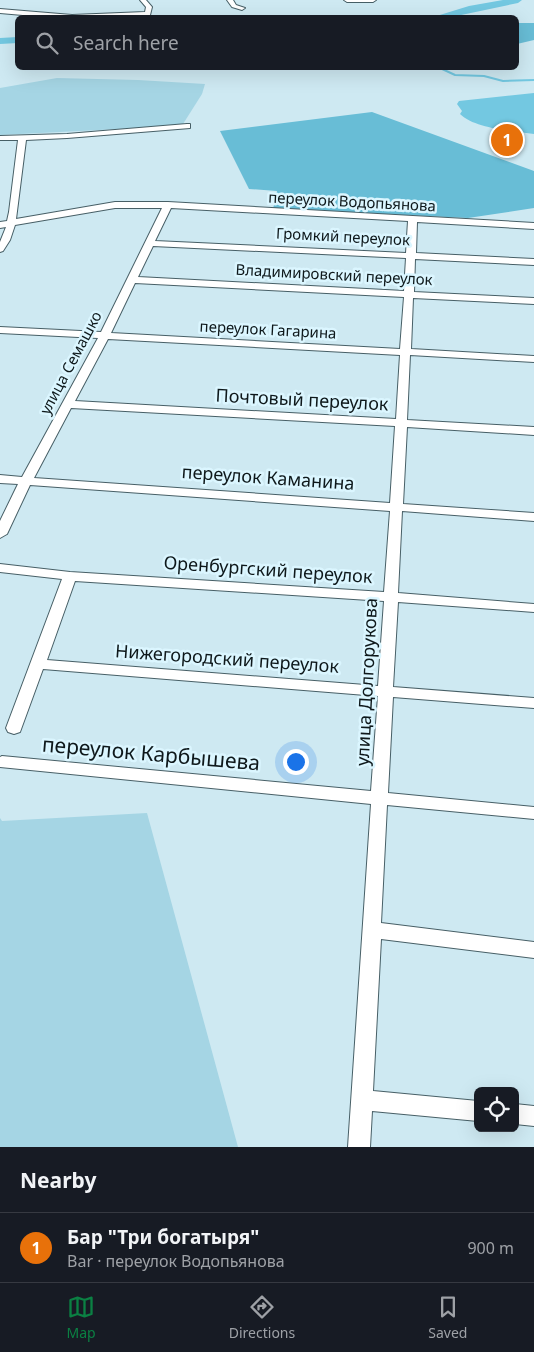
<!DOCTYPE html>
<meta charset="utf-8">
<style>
:root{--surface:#171b24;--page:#242831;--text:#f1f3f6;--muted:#9ea1a6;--line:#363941;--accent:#0b8043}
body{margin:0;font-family:"Noto Sans",sans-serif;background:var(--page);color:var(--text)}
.controls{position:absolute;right:15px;bottom:15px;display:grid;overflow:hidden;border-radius:8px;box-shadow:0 5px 20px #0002}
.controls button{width:45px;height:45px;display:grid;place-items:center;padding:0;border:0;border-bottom:1px solid var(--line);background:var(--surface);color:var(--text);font:25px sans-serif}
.you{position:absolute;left:295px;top:761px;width:18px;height:18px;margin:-12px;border:4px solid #fff;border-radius:50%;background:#1a73e8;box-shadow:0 0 0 8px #1a73e833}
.badge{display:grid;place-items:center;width:32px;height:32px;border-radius:50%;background:var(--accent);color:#fff;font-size:16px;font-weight:700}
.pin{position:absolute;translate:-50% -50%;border:2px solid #fff;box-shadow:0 1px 5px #0006}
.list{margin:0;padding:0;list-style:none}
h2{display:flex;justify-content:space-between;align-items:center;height:65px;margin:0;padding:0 20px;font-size:21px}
h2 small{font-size:16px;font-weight:400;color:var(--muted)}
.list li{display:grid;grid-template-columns:32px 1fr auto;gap:15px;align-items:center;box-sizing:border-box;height:70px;padding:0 20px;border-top:1px solid var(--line)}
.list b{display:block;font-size:19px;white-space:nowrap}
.list p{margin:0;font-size:16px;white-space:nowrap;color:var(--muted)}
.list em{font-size:16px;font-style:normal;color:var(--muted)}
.icon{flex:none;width:28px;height:28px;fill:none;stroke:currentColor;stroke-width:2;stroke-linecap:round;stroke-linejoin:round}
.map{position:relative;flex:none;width:534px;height:1147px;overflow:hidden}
.search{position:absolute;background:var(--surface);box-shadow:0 5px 20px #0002;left:15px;right:15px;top:15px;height:55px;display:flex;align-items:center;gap:12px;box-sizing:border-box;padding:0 18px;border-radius:8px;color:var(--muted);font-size:19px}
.sheet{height:135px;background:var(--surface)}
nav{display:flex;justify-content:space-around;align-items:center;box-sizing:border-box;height:70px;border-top:1px solid var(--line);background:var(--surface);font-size:14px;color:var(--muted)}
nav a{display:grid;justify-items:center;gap:2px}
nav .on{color:var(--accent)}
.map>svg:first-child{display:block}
</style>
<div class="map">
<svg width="534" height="1147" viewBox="0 0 534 1147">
<rect width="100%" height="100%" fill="#cee9f2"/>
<!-- green -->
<g fill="#a5d5e4">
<path d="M57,78L138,80L205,84L202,94L183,124L140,128L0,135V88Z"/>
<path d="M147,813L238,1147H0V818L2,821Z"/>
</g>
<!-- forest -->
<g fill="#68bdd6">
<path d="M517,23H534V40L517,44Z"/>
<path d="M372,112L534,171V208L468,218L273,209L277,191L249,189L220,131Z"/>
</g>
<!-- water -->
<path fill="#73c8e1" d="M534,93V134C514,131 475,129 460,114L462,111L457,104L459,101Z"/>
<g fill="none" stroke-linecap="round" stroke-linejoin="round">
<!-- stream -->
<path stroke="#73c8e1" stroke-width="2" d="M440,68L455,75L484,76L503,81L534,80"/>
<!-- river -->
<g fill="#73c8e1" fill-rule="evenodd">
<path d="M503,0H522L518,3L447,18H430L469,6Z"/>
<path d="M18,37V43L0,44V38Z"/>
</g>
<defs>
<g id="street">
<path d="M140,0H146L152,7L150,15L57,18L0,13V9L72,15L145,12L146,7Z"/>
<path d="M227,0H233L236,5L245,8L242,10L232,7Z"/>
<path d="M344,0H376L373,2H347Z"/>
<path d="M187,124H190V128L67,138L26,140L16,219L115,202H168L534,223V229L417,222L416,253L534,259V265L415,259L414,292L534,298V304L413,298L411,349L534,356V362L410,355L407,420L534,427V435L407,427L403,504L534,513V521L402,511L398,593L534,604V612L398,602L393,687L534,698V708L393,697L388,793L534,807V819L387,805L381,923L534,942V958L381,939L373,1091L478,1101V1121L372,1111L370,1147H348L371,804L0,767V757L2,756L371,791L378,696L43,669L20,732L14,734L8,732L6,728L62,579L0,572V564L70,572L384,592L390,511L30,485L7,534L0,538V521L18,484L0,483V475L22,477L98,338L0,333V327L101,332L162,208H115L15,225L10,240L3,251L0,252V242L6,227L0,228V222L7,221L9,212L18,140H0V136L67,134ZM171,208L408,221L406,253L155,241ZM153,246L406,258L404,291L138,277ZM135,283L404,297L400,349L111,333ZM108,339L400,355L396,419L75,401ZM71,408L395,426L390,503L34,478ZM75,581L384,601L378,686L47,660Z"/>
<path d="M515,1104L534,1106V1126L515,1124Z"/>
</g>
</defs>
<!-- street casing -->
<use href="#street" stroke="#475f66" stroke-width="2"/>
<!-- street -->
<use href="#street" fill="#fff" fill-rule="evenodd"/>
</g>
<g text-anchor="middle" stroke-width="5" stroke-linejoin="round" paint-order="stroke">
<!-- far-street labels -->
<g font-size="15" fill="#0e181b" stroke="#dbf6ff">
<text transform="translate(352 202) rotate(3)" y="5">переулок Водопьянова</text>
<text transform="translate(343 237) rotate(3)" y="5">Громкий переулок</text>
<text transform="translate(334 275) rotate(3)" y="5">Владимировский переулок</text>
<text transform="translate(268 330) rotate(3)" y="5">переулок Гагарина</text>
<text transform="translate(71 363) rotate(-62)" y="5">улица Семашко</text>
</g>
<!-- street labels -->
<g font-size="18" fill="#0e181b" stroke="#dbf6ff">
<text transform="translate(302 400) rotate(3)" y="6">Почтовый переулок</text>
<text transform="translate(268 478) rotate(4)" y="6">переулок Каманина</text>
<text transform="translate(268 570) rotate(4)" y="6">Оренбургский переулок</text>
<text transform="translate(227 659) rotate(4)" y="6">Нижегородский переулок</text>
<text transform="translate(367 682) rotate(-87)" y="6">улица Долгорукова</text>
</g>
<!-- near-street labels -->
<g font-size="21" fill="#0e181b" stroke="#dbf6ff">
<text transform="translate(151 754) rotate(5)" y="7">переулок Карбышева</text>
</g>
</g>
</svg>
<div class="controls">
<button><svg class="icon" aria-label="locate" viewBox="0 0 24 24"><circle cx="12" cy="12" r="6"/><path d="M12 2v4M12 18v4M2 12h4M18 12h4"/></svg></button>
</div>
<div class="you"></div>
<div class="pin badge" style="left:507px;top:140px;background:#e8710a">1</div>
<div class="search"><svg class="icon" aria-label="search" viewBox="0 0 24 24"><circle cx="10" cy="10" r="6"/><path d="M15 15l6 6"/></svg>Search here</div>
</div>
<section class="sheet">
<h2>Nearby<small></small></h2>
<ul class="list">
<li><span class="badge" style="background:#e8710a">1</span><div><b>Бар &quot;Три богатыря&quot;</b><p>Bar · переулок Водопьянова</p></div><em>900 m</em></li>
</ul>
</section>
<nav>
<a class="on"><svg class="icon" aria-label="map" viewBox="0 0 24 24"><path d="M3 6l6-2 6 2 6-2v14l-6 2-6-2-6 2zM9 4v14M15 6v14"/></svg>Map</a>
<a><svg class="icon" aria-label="directions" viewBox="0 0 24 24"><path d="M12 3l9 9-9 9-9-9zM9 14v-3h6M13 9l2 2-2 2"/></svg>Directions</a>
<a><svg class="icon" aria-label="saved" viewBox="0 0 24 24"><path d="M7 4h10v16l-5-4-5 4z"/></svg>Saved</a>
</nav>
